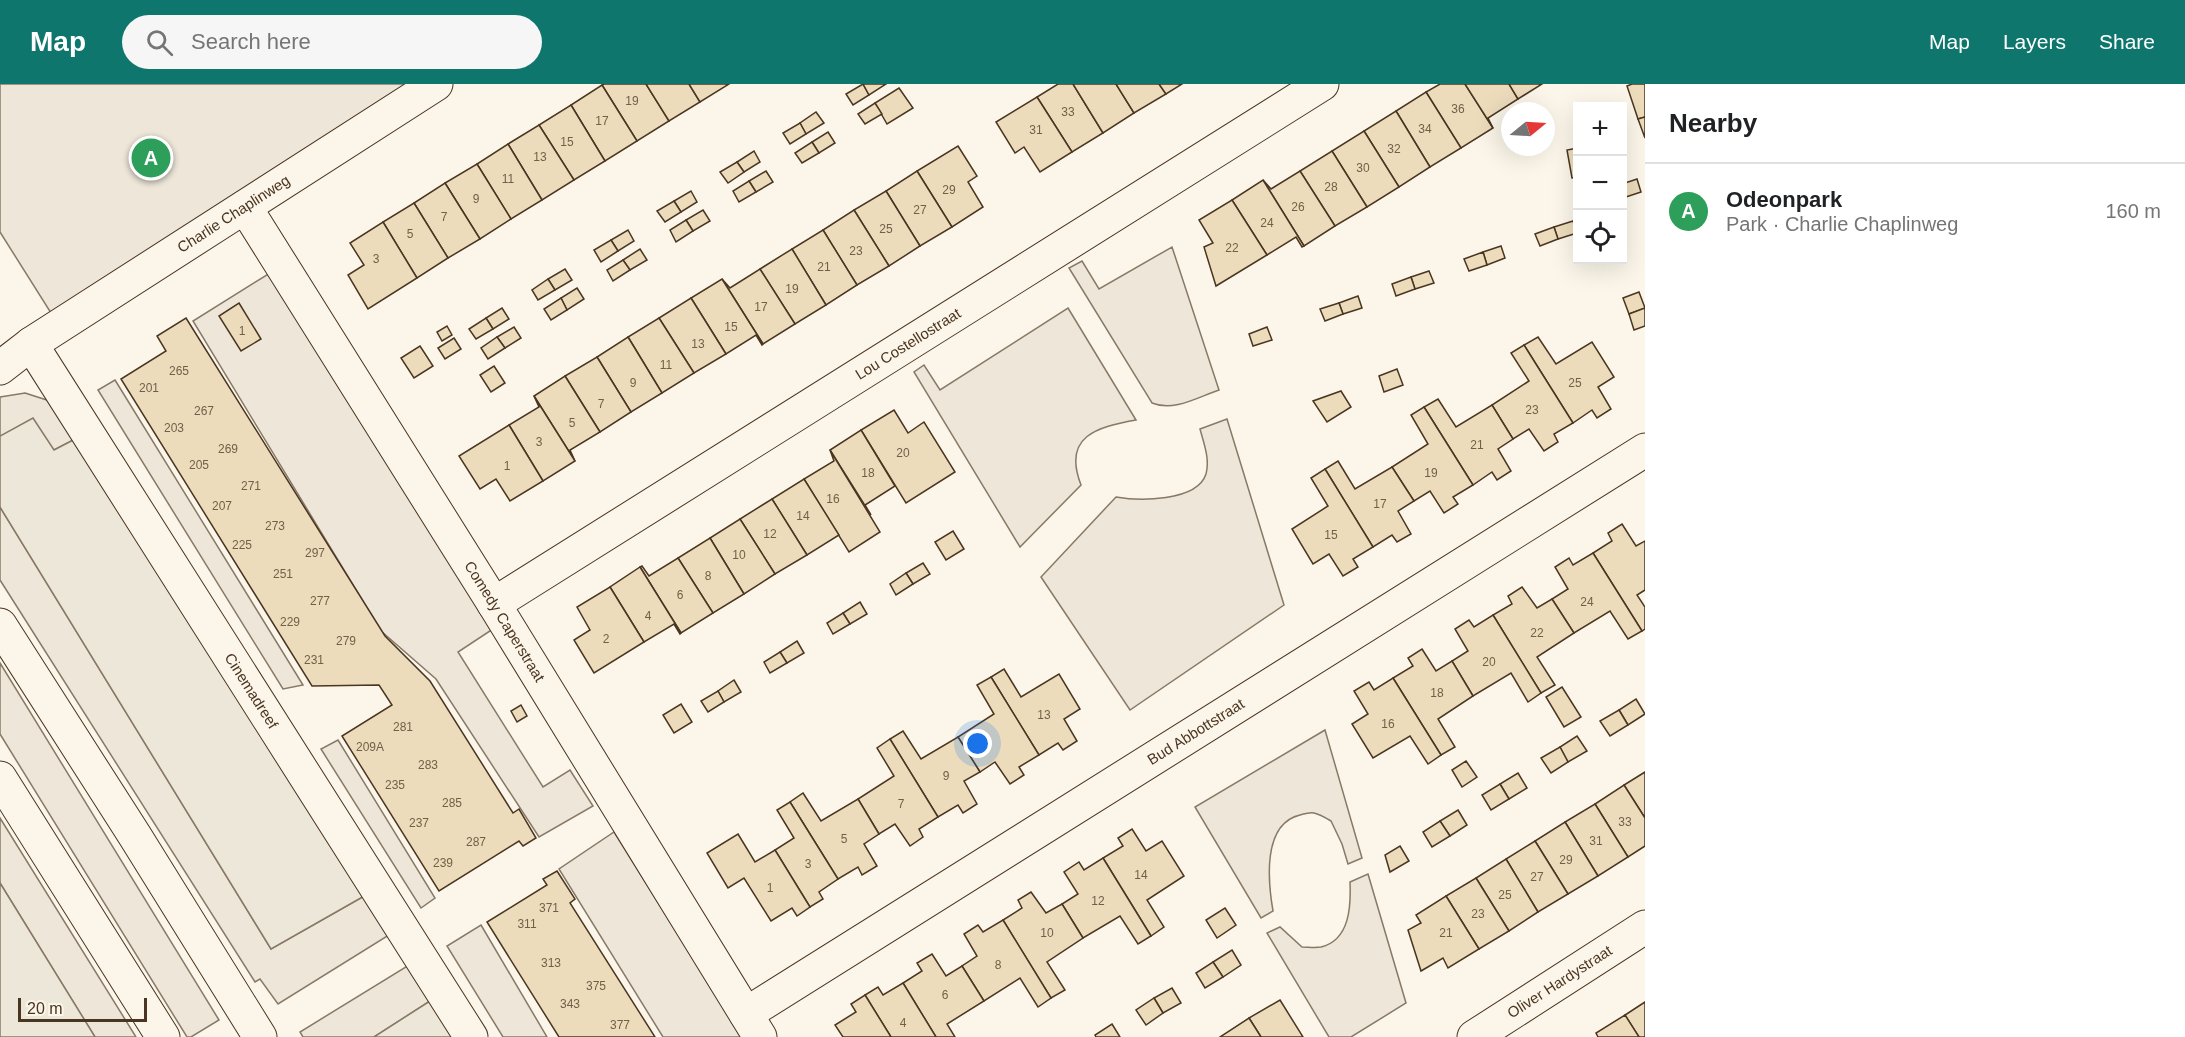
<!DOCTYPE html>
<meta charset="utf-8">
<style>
:root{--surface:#fff;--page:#f6f6f6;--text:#202124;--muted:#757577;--line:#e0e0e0;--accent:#0f766e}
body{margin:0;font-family:Helvetica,sans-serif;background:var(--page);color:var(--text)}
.controls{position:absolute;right:18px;top:18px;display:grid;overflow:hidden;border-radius:0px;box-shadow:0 6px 24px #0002}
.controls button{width:54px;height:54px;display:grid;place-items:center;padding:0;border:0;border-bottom:2px solid var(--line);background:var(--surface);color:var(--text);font:30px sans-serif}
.compass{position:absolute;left:1501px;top:18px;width:54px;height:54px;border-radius:50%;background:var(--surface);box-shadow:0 6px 24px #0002;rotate:72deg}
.scale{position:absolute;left:18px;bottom:15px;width:129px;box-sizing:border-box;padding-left:6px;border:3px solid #4a3520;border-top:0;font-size:16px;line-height:21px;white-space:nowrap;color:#4a3520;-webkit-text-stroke:4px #fbf6e9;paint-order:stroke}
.you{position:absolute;left:978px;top:660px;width:21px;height:21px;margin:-15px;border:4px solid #fff;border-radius:50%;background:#1a73e8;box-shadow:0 0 0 9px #1a73e833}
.badge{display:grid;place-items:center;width:39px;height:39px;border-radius:50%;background:var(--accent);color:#fff;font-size:20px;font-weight:700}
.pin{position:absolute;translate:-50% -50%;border:3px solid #fff;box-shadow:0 2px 6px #0006}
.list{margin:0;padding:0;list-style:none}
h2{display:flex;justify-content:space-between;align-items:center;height:78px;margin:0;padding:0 24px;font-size:26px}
h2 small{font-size:20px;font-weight:400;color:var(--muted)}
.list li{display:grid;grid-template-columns:39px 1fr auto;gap:18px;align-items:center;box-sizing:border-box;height:96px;padding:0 24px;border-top:2px solid var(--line)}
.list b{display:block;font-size:22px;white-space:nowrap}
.list p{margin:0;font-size:20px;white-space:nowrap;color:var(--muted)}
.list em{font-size:20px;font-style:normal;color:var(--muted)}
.icon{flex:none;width:33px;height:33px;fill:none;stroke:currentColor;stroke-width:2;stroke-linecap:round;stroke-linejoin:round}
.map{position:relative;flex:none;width:1645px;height:953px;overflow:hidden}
header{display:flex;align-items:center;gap:36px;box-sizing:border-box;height:84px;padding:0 30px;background:var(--accent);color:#fff}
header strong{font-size:28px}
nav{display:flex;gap:33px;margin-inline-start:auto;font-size:21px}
.search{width:420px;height:54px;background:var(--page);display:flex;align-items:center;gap:15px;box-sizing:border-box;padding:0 21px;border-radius:33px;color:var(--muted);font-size:22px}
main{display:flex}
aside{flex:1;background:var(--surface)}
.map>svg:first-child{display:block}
</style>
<header>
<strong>Map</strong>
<div class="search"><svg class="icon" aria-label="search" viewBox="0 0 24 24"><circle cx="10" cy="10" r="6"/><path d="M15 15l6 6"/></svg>Search here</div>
<nav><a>Map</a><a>Layers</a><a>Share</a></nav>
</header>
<main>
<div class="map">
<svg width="1645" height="953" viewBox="0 0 1645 953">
<rect width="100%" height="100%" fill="#fbf6e9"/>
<!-- green -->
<g fill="#ede6d9" stroke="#887966" stroke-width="1.5">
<path d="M0,0H415L56,237L0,148Z"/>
<path d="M1172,163L1219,306C1198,313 1174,328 1152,319L1069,184L1082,177L1099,205Z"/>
<path d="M270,189L493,545L458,568L543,703L570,686L593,722L539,753L436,595L381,547L193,237Z"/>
<path d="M1068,224L1136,336C1097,343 1062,352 1081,401L1020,463L914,288L924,281L940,306Z"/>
<path d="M115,296L303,601L283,605L98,306Z"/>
<path d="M25,309L56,319L81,352L54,366L0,352V313Z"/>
<path d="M1227,335L1284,521L1130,626L1041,493L1116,413C1138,417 1197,418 1206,390C1210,375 1204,360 1200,345Z"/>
<path d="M0,423L271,865L366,811L389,851L278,920L260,895L255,898L0,496Z"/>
<path d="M0,579L219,936L191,953H187L0,650Z"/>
<path d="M1325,646L1362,774L1348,780L1342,760L1331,737C1326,734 1319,730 1314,729C1309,728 1304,730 1300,731C1262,740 1268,798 1273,827L1261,834L1195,723Z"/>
<path d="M338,656L435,814L421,824L321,665Z"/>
<path d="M0,734L136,953H95L0,799Z"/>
<path d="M614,748L742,953H663L559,785Z"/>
<path d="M1368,790L1406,919L1351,953H1329L1267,849L1280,843L1302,863C1308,863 1315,864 1321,863C1350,856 1351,822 1350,798Z"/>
<path d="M481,841L547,953H503L447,862Z"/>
<path d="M409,881L430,917L374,953H303L300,948Z"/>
</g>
<!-- parking -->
<g fill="#ede7d9" stroke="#887966" stroke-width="1.5">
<path d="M33,334L54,366L81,352L366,811L271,865L0,423V352Z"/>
<path d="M0,799L95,953H0Z"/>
<path d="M430,917L453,953H374Z"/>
</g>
<!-- building -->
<g fill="#ecdcbc" stroke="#4a3520" stroke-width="1.5">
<path d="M604,0H646L669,37L637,57L602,1Z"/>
<path d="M646,0H689L700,18L669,37Z"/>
<path d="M689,0H729L700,18Z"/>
<path d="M863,0L869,11L853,21L846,10Z"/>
<path d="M863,0H886L869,11Z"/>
<path d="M1058,0H1073L1103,49L1072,68L1037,13Z"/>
<path d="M1073,0H1116L1134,29L1103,49Z"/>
<path d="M1116,0H1159L1166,10L1134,29Z"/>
<path d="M1159,0H1182L1166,10Z"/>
<path d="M1440,0H1465L1493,44L1461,64L1426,8Z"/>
<path d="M1465,0H1509L1518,15L1488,34L1493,44Z"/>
<path d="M1509,0H1542L1518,15Z"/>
<path d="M1632,0H1645V33L1638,35L1627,2Z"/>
<path d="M602,1L637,57L605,77L571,21Z"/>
<path d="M899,4L913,24L887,40L875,19Z"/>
<path d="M1426,8L1461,64L1430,83L1396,27Z"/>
<path d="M1037,13L1072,68L1040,88L1024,63L1015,69L996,38Z"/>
<path d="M875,19L882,30L865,40L858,30Z"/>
<path d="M571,21L605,77L574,96L539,41Z"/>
<path d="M1396,27L1430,83L1399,103L1364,47Z"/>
<path d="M816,28L824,39L806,50L800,39Z"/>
<path d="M1645,33V54L1638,35Z"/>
<path d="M800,39L806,50L790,60L783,49Z"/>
<path d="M539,41L574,96L542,116L508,60Z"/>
<path d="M1364,47L1399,103L1367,123L1332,67Z"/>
<path d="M828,48L835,59L819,69L812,58Z"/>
<path d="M812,58L819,69L802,79L795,69Z"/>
<path d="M508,60L542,116L511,135L477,80Z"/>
<path d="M958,62L977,92L968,98L983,123L952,143L917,87Z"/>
<path d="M1578,64V93L1572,94L1567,66Z"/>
<path d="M754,67L760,78L744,88L737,78Z"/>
<path d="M1332,67L1367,123L1335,142L1300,87Z"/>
<path d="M737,78L744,88L728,99L720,88Z"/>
<path d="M477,80L511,135L480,155L445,99Z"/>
<path d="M766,87L773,98L756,108L749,97Z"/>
<path d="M917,87L952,143L920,162L886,107Z"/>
<path d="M1300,87L1335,142L1304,162L1263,96L1271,105Z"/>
<path d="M1637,95L1641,108L1623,114L1622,100Z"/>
<path d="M1263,96L1304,162L1302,163L1296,153L1267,171L1232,116Z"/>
<path d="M749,97L756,108L739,118L733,107Z"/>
<path d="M445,99L480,155L448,174L414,119Z"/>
<path d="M691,107L697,118L681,128L674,117Z"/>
<path d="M886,107L920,162L889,182L854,126Z"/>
<path d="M1232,116L1267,171L1216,202L1204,163L1213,159L1199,136Z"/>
<path d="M674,117L681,128L665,138L657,127Z"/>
<path d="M414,119L448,174L417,194L383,138Z"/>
<path d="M703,126L710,137L693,147L686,136Z"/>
<path d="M854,126L889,182L857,201L823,146Z"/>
<path d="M686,136L693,147L676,158L670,146Z"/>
<path d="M1573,137L1577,149L1558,155L1554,143Z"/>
<path d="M383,138L417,194L368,225L348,191L364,181L350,159Z"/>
<path d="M1554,143L1558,155L1540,162L1535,150Z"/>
<path d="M628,146L634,157L618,167L611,156Z"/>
<path d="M823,146L857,201L826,221L792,165Z"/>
<path d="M611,156L618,167L601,178L594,166Z"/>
<path d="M1501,162L1505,174L1487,181L1483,168Z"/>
<path d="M640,165L647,176L630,186L623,176Z"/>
<path d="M792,165L826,221L795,240L760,185Z"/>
<path d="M1483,168L1487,181L1469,187L1464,175Z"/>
<path d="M623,176L630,186L613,197L607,186Z"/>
<path d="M565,185L572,196L555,206L548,195Z"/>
<path d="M760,185L795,240L763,260L722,195L730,204Z"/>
<path d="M1429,187L1434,199L1415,205L1411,193Z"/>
<path d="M1411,193L1415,205L1396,212L1392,200Z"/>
<path d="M548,195L555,206L538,216L532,206Z"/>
<path d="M722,195L763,260L762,261L756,251L726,270L691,214Z"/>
<path d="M577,204L584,215L567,226L561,214Z"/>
<path d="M1639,208L1645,224L1629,230L1623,214Z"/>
<path d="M1358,212L1362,224L1343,230L1339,219Z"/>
<path d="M561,214L567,226L551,236L544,225Z"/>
<path d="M691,214L726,270L694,289L659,234Z"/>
<path d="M239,219L261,255L241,267L219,232Z"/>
<path d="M1339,219L1343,230L1325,237L1320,225Z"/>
<path d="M502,224L509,235L493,245L486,234Z"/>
<path d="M1645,224V242L1634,246L1629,230Z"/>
<path d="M186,234L385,552L430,597L513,729L519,725L536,754L523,762L519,757L439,807L342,652L392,621L379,601L312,602L121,295L166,267L157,252Z"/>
<path d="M486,234L493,245L476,255L469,245Z"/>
<path d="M659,234L694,289L662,309L628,253Z"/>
<path d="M447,242L452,251L442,257L437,248Z"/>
<path d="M514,243L521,254L505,264L497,253Z"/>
<path d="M1267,243L1272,256L1253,262L1249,250Z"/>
<path d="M497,253L505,264L488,275L481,264Z"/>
<path d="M628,253L662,309L631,328L597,273Z"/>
<path d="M1538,253L1556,280L1592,258L1614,293L1598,303L1611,325L1597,334L1592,326L1573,339L1524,261Z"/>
<path d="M454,254L461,265L445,275L438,264Z"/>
<path d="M1524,261L1573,339L1554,350L1558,358L1544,367L1529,345L1513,355L1492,321L1529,297L1511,269Z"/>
<path d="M420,262L433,282L414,294L401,274Z"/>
<path d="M597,273L631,328L600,348L565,292Z"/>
<path d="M494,282L505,299L491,308L480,291Z"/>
<path d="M1397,285L1403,301L1384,308L1379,292Z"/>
<path d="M565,292L600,348L570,366L575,377L534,312Z"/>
<path d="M1341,307L1351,323L1327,338L1313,317Z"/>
<path d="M534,312L575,377L543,397L509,341L539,323Z"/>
<path d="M1438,315L1456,343L1492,321L1513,355L1498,365L1511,387L1497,396L1492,388L1473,401L1424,323Z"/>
<path d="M1424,323L1473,401L1453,413L1458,420L1444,429L1430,407L1414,417L1392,383L1428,360L1411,331Z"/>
<path d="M894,326L908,349L924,338L955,388L906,419L861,346Z"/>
<path d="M509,341L543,397L510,417L496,395L480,405L459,372Z"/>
<path d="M861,346L895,402L865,421L871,431L830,366Z"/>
<path d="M830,366L880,448L849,468L804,395L834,377Z"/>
<path d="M1338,377L1355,405L1392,383L1414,417L1398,427L1411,450L1397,458L1392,451L1373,463L1325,385Z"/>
<path d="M1325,385L1373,463L1353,475L1358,483L1343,492L1329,470L1313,480L1292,445L1328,422L1311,394Z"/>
<path d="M804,395L839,451L807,471L772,415Z"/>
<path d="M772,415L807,471L775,490L740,435Z"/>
<path d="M740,435L775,490L744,510L710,454Z"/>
<path d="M1622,440L1636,462L1645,457V506L1637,511L1645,523V545L1642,547L1593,469L1612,457L1608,449Z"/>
<path d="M953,447L964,465L946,476L935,458Z"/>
<path d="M710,454L744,510L713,529L678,474Z"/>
<path d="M1593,469L1642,547L1628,555L1610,527L1574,549L1552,515L1568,505L1555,483L1569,474L1573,481Z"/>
<path d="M678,474L713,529L681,549L640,483L642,482L649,492Z"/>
<path d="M923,479L930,490L913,500L906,489Z"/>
<path d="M640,483L681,549L680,550L674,540L644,558L610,503Z"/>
<path d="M906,489L913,500L896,511L890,500Z"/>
<path d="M610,503L644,558L594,589L574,556L590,546L577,523Z"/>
<path d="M1522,503L1537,524L1552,515L1574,549L1537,573L1555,601L1541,609L1493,531L1512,520L1508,512Z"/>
<path d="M860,518L867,530L850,540L843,529Z"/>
<path d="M843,529L850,540L833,550L827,539Z"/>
<path d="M1493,531L1541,609L1528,618L1511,589L1473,612L1452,577L1468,567L1455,545L1469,536L1474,543Z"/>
<path d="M797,557L804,569L787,579L780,568Z"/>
<path d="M1422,565L1436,587L1452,577L1473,612L1438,635L1455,663L1441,671L1393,594L1413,582L1408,574Z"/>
<path d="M780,568L787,579L770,589L764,578Z"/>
<path d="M1004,585L1021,613L1059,590L1080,625L1064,635L1077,657L1063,666L1058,659L1039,671L991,593Z"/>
<path d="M991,593L1039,671L1019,683L1024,691L1010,700L995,678L980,688L958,653L994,630L977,601Z"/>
<path d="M1393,594L1441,671L1428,680L1410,652L1373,674L1352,640L1368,630L1354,607L1369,598L1374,606Z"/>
<path d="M734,596L741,608L724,618L718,607Z"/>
<path d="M1562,603L1581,633L1564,643L1546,613Z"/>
<path d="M718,607L724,618L708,628L701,617Z"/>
<path d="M1636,615L1645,630L1628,641L1619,626Z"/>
<path d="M681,620L692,638L674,649L663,631Z"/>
<path d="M521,621L527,632L517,638L511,627Z"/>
<path d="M1619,626L1628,641L1610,652L1600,637Z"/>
<path d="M903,647L921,675L958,653L980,688L964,697L977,720L963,729L958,721L938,733L890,655Z"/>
<path d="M1577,652L1587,667L1568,678L1560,663Z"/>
<path d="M890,655L938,733L919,745L923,753L910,762L895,740L879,750L858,715L894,692L877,664Z"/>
<path d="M1560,663L1568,678L1551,689L1541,674Z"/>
<path d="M1466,677L1477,693L1462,703L1452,686Z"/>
<path d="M1645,688V734L1624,701Z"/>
<path d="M1518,689L1527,704L1509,715L1500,700Z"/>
<path d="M1500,700L1509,715L1491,726L1482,711Z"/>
<path d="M1624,701L1645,734V762L1628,773L1595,720Z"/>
<path d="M803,709L821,737L858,715L879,750L864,760L877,782L862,791L858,783L838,795L790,718Z"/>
<path d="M790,718L838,795L819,808L823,815L810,823L775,766L794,754L777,726Z"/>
<path d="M1595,720L1628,773L1598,792L1565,738Z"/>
<path d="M1458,726L1467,741L1450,752L1440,737Z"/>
<path d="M1440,737L1450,752L1432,763L1423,748Z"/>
<path d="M1565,738L1598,792L1568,810L1535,757Z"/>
<path d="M1132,745L1146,767L1162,757L1184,792L1147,816L1164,843L1151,852L1103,774L1123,762L1118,754Z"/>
<path d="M738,750L755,778L775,766L810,823L797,832L792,824L771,837L744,794L728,804L707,769Z"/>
<path d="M1535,757L1568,810L1538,828L1506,775Z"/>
<path d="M1400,762L1409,777L1390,788L1385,771Z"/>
<path d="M1103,774L1151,852L1138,860L1120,832L1083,854L1062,820L1078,810L1064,788L1079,778L1084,786Z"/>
<path d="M1506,775L1538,828L1509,847L1476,794Z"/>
<path d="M557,787L575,815L570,819L655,953H559L487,838L547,801L543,795Z"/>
<path d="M1476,794L1509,847L1479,865L1446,812Z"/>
<path d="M1031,808L1046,829L1062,820L1083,854L1047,878L1065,906L1051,914L1003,836L1022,824L1018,816Z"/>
<path d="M1446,812L1479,865L1448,884L1443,874L1421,887L1408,846L1421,839L1416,831Z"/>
<path d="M1225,824L1236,841L1217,854L1206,836Z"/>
<path d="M1003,836L1051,914L1038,923L1020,894L984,917L962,882L977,872L964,850L978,841L983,848Z"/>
<path d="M1232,866L1241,881L1223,893L1213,878Z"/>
<path d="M932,870L946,892L962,882L984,917L947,940L955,953H936L903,899L922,887L917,879Z"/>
<path d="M1213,878L1223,893L1205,904L1196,889Z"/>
<path d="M903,899L936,953H891L865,911L878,903L883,911Z"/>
<path d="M1172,904L1181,919L1163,929L1154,914Z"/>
<path d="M865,911L891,953H843L835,941L856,928L851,920Z"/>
<path d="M1154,914L1163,929L1146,941L1136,926Z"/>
<path d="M1280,916L1303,953H1261L1249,934Z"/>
<path d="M1645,918V953H1639L1625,931Z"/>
<path d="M1625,931L1639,953H1598L1596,949Z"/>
<path d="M1249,934L1261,953H1220Z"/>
<path d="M1112,940L1120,953H1096L1095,951Z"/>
</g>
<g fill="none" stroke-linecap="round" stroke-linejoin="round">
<defs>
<g id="minor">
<path id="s1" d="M245,123L494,520L760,953"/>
<path id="s2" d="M31,260L471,953"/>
<path id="s3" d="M0,284L31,260L436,0"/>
<path id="s4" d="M494,520L1322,0"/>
<path id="s5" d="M746,930L1645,366"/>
<path id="s6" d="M1474,953L1645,843"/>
</g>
<g id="secondary">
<path d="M0,541L135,752L260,953"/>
<path d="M0,694L163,953"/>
</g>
</defs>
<!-- minor casing -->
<use href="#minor" stroke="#4a3520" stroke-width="35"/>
<!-- secondary casing -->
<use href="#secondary" stroke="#4a3520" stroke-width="35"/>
<!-- minor -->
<use href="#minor" stroke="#fbf6e9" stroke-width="33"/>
<!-- secondary -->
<use href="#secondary" stroke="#fbf6e9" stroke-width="33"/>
</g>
<g text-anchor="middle" stroke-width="4.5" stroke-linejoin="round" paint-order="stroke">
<!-- number labels -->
<g font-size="12" fill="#725f47">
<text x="632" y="21">19</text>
<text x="1458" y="29">36</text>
<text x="1068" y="32">33</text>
<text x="602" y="41">17</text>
<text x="1425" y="49">34</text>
<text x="1036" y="50">31</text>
<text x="567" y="62">15</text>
<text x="1394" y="69">32</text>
<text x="540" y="77">13</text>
<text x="1363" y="88">30</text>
<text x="508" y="99">11</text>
<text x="1331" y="107">28</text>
<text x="949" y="110">29</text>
<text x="476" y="119">9</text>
<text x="1298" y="127">26</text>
<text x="920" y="130">27</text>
<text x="444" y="137">7</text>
<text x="1267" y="143">24</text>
<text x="886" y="149">25</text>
<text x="410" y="154">5</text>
<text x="1232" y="168">22</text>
<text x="856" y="171">23</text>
<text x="376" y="179">3</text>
<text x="824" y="187">21</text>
<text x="792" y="209">19</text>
<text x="761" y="227">17</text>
<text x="731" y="247">15</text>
<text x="242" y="251">1</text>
<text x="698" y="264">13</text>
<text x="666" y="285">11</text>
<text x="179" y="291">265</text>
<text x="633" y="303">9</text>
<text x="1575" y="303">25</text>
<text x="149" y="308">201</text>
<text x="601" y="324">7</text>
<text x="1532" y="330">23</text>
<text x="204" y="331">267</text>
<text x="572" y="343">5</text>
<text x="174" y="348">203</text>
<text x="539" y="362">3</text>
<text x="1477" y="365">21</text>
<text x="228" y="369">269</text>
<text x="903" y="373">20</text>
<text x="199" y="385">205</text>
<text x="507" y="386">1</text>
<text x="868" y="393">18</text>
<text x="1431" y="393">19</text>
<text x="251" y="406">271</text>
<text x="833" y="419">16</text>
<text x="1380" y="424">17</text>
<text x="222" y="426">207</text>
<text x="803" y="436">14</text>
<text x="275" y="446">273</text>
<text x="770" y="454">12</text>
<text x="1331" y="455">15</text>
<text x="242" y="465">225</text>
<text x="315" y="473">297</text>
<text x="739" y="475">10</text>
<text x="283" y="494">251</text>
<text x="708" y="496">8</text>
<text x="680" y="515">6</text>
<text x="320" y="521">277</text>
<text x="1587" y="522">24</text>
<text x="648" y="536">4</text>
<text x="290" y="542">229</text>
<text x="1537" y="553">22</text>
<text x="606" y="559">2</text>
<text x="346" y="561">279</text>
<text x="314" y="580">231</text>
<text x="1489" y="582">20</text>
<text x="1437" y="613">18</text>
<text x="1044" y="635">13</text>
<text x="1388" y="644">16</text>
<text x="403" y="647">281</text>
<text x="370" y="667">209A</text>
<text x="428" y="685">283</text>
<text x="946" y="696">9</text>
<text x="395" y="705">235</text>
<text x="452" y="723">285</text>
<text x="901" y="724">7</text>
<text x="1625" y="742">33</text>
<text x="419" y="743">237</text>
<text x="844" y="759">5</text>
<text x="1596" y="761">31</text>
<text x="476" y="762">287</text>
<text x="1566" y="780">29</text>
<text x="443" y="783">239</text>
<text x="808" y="784">3</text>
<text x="1141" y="795">14</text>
<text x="1537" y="797">27</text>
<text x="770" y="808">1</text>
<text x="1505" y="815">25</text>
<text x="1098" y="821">12</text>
<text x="549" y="828">371</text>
<text x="1478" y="834">23</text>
<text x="527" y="844">311</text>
<text x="1047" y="853">10</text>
<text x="1446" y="853">21</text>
<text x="551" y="883">313</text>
<text x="998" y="885">8</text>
<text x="596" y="906">375</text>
<text x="945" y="915">6</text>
<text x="570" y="924">343</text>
<text x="903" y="943">4</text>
<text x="620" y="945">377</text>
</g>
<!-- street labels -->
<g font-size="15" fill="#4a3520" stroke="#fbf6e9">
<text dy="5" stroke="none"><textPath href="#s3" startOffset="280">Charlie Chaplinweg</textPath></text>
<text dy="5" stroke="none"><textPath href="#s4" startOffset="489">Lou Costellostraat</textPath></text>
<text dy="5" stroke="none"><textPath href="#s1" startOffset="489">Comedy Caperstraat</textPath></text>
<text dy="5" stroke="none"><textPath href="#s2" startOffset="411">Cinemadreef</textPath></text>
<text dy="5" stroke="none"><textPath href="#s5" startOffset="531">Bud Abbottstraat</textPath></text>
<text dy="5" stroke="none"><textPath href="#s6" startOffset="102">Oliver Hardystraat</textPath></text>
</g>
</g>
</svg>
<div class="controls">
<button>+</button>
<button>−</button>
<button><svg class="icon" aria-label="locate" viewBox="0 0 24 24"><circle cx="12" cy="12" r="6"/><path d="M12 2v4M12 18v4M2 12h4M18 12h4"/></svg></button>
</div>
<svg class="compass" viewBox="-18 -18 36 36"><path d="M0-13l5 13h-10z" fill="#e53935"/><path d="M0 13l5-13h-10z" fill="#757577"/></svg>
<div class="scale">20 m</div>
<div class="you"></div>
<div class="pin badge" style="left:151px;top:74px;background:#2e9e5b">A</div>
</div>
<aside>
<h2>Nearby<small></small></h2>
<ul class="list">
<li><span class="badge" style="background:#2e9e5b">A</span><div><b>Odeonpark</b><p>Park · Charlie Chaplinweg</p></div><em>160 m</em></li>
</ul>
</aside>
</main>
